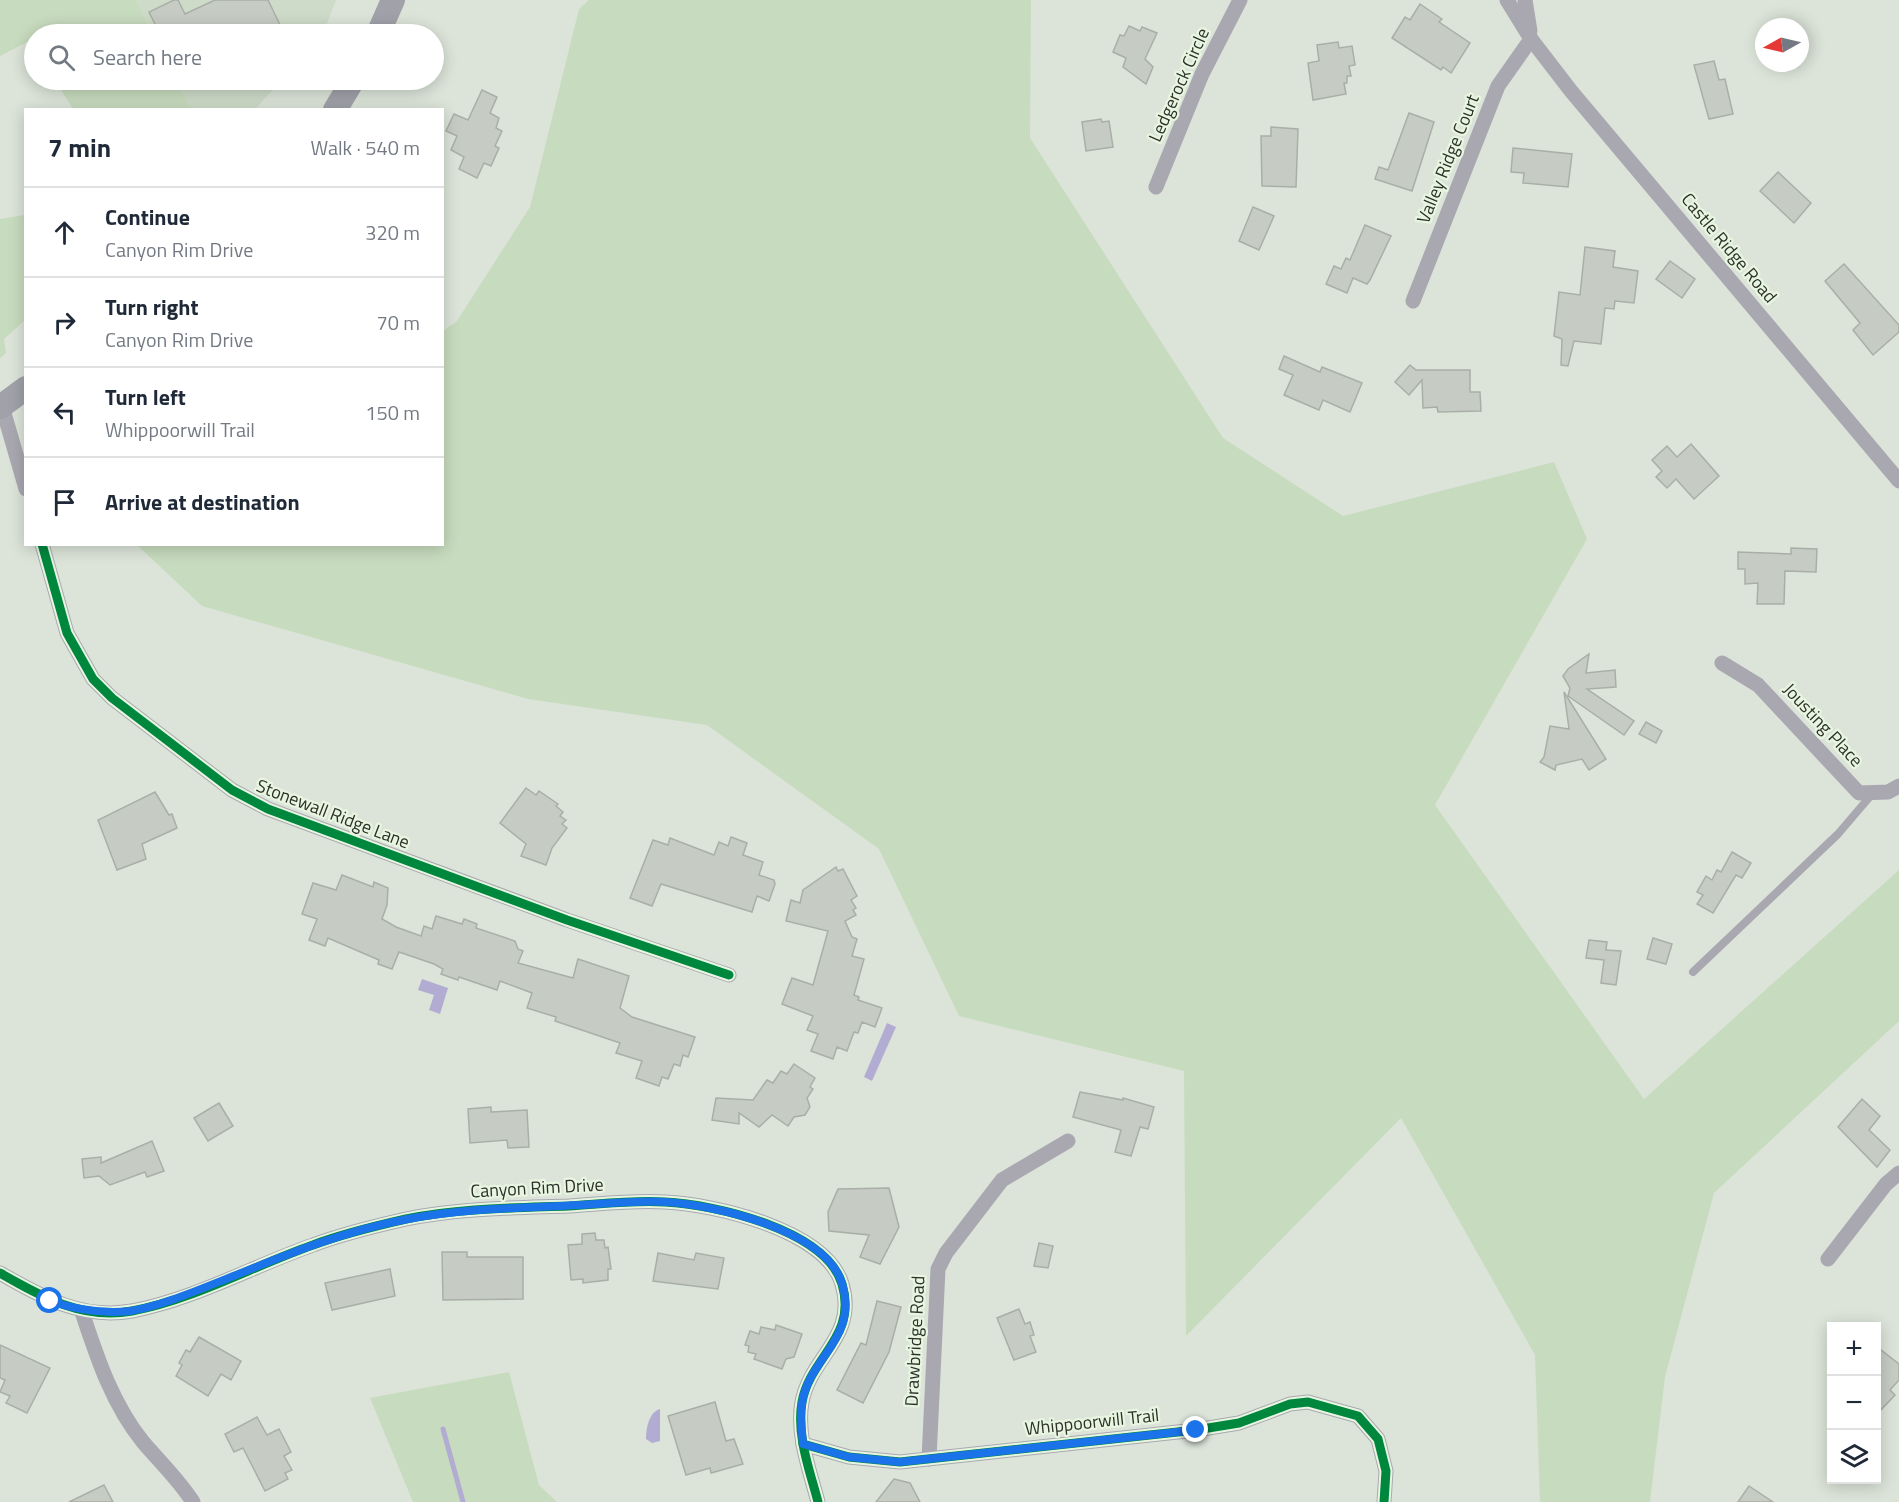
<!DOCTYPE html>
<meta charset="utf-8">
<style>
:root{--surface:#fff;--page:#f2f2f3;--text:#1f2937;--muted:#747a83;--line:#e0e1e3}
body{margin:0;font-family:"Titillium Web",sans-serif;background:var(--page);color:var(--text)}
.controls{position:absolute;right:18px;bottom:18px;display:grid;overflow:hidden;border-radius:0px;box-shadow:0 3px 15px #0003}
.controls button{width:54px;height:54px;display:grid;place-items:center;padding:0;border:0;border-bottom:2px solid var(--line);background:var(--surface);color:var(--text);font:30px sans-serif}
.compass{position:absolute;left:1755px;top:18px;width:54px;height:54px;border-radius:50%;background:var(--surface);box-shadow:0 3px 15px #0003;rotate:262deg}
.stop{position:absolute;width:18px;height:18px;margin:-14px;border:4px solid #1a73e8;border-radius:50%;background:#fff}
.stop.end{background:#1a73e8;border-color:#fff;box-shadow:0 2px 6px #0008}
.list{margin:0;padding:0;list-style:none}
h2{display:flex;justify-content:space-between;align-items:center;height:78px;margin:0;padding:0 24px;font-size:26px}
h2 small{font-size:20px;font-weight:400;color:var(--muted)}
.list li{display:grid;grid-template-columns:39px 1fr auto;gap:18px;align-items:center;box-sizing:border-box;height:90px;padding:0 24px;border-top:2px solid var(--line)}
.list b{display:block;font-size:22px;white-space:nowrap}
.list p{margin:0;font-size:20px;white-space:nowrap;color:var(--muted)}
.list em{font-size:20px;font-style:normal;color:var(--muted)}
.icon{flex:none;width:33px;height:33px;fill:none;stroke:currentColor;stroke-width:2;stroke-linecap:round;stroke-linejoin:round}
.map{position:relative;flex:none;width:1899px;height:1502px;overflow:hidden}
.search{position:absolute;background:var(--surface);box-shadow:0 3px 15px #0003;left:24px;top:24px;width:420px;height:66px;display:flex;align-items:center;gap:15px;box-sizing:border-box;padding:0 21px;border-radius:33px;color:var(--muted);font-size:22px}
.panel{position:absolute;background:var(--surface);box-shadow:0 3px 15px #0003;left:24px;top:108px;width:420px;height:438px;border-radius:0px}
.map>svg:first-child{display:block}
</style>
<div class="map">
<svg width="1899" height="1502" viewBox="0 0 1899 1502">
<rect width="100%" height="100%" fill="#dce4d9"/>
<!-- built -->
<g fill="#cedbc8">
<path d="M136,0H336L323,34H153Z"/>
<path d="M176,80H282L254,110L191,109Z"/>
</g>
<!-- green -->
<g fill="#c7dbbe">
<path d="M0,0H136L153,34H34V46L31,40L0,56Z"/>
<path d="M589,0H1031L1030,138L1223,438L1343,516L1554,462L1587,539L1435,805L1644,1099L1899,870V1021L1714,1193L1665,1377L1650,1502H1540L1535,1355L1401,1118L1186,1336L1184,1071L959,1016L879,849L707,725L528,699L202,606L137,545L442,544L443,331L457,321L530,207L579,9Z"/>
<path d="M55,80H176L191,109H73Z"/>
<path d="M25,215V320L4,339L6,353L0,358V219Z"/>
<path d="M509,1372L539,1485L557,1502H413L370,1398Z"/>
</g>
<!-- water -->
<g fill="#b3acd2">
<path d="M422,979L448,988L440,1014L429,1010L434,995L418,990Z"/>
<path d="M887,1023L896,1027L872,1081L864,1077Z"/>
<path d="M660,1409V1441L652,1443L646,1439C646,1428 649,1412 660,1409Z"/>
</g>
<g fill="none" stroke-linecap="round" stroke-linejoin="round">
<!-- stream -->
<path stroke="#b3acd2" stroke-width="5" d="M443,1429L463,1502"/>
</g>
<!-- building -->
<g fill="#c6ccc3" stroke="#a9afa6" stroke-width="1.5">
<path d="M174,0H178L185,14L215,0H268L282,29L270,34H160L149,12Z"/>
<path d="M1420,4L1442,19L1439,22L1470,43L1451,73L1443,67L1441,70L1392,38L1405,17L1410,20Z"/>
<path d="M1129,26L1140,31L1142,27L1157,33L1145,59L1153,67L1146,84L1123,67L1126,58L1113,52L1120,35L1124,36Z"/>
<path d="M1338,42L1339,48L1352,46L1355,65L1349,66L1351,76H1347V83H1344L1346,94L1313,100L1308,63L1319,61L1317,45Z"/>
<path d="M1714,61L1719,80L1725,79L1733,114L1709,119L1694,65Z"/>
<path d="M482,90L497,97L490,113L499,118L496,128L502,131L495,146L499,148L491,166L484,163L477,178L459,169L464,157L451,150L457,136L446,131L454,114L468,120Z"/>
<path d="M1409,113L1434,122L1412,191L1375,179L1379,167L1388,170Z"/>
<path d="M1101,119L1102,122L1109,121L1113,147L1086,151L1082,122Z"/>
<path d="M1271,127L1298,129L1296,187L1262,186L1261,136H1271Z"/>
<path d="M1513,148L1572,154L1568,187L1523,183L1524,173L1511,172Z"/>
<path d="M1778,172L1811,203L1794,223L1760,191Z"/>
<path d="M1253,207L1274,216L1259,250L1239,241Z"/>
<path d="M1365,225L1391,236L1370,280L1367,284L1353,278L1347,293L1326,284L1334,266L1341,269L1346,258L1350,260Z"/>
<path d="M1585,247L1615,251L1613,267L1638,271L1634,303L1615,301L1614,309L1605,308L1601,344L1574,341L1568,366L1561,365L1562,339L1554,336L1559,292L1580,295Z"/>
<path d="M1670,261L1695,279L1682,298L1656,279Z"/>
<path d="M1844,264L1899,325V332L1873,355L1853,330L1860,323L1825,281Z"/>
<path d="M1284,356L1320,372L1322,367L1362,383L1350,412L1323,400L1319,410L1284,395L1293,375L1279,369Z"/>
<path d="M1410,365L1416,370H1470V392H1480L1481,411L1438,412L1437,407L1423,408L1422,380L1409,395L1395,382Z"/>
<path d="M1691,444L1719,476L1694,499L1676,479L1667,488L1656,477L1662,471L1652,460L1667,446L1677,457Z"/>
<path d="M1791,548L1817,549L1816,572L1785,571L1784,604H1757L1758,583L1745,584V569H1738V552L1791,554Z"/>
<path d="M1589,654L1586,673L1615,670L1616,687L1587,689L1634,721L1624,735L1568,696L1570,688L1563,676L1568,669Z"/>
<path d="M1564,692L1606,759L1589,770L1582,759L1556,765L1555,770L1540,762L1544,757L1550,726L1569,729Z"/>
<path d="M1646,722L1662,731L1656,743L1639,734Z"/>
<path d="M526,788L536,795L539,791L558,804L556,806L563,812L560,816L566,820L562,824L567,828L552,848L546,865L521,856L526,844L500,823Z"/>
<path d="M155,792L169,815L172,814L177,828L142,844L146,859L117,870L98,820Z"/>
<path d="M731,837L747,843L743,855L763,862L759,875L774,880L775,884L769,901L757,896L752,912L661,884L652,906L630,898L653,840L668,845L670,838L714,855L719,842L728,846Z"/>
<path d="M1732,852L1751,863L1742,878L1736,875L1713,913L1697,904L1703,895L1697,892L1706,876L1712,880L1717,870L1721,872Z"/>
<path d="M836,867L838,871L843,869L857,896L851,900L856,908L853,910L856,915L845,921L852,937L857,939L852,956L864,959L854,995L859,997L858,1000L882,1008L875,1027L862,1022L858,1033L854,1032L847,1051L837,1047L833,1059L811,1051L818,1034L807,1030L813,1016L782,1004L792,978L813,985L828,931L786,921L791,900L800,903L803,890Z"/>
<path d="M342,875L373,887L374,882L388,888L387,905L382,919L396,927L421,936L424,926L432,929L436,916L462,924L464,919L477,924L476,928L515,941L518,949L523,951L518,963L573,978L578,959L629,976L620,1008L632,1017L695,1037L688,1057L683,1055L680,1066L674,1064L668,1079L662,1077L659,1086L636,1078L642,1061L616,1053L620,1043L555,1021L556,1017L527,1008L532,993L500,981L497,990L459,977L458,980L441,974L443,969L434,964L399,952L392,969L378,964L379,960L328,938L325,946L309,940L317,919L302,914L313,883L336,890Z"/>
<path d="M1653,938L1672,944L1666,964L1647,959Z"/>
<path d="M1589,940L1607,942L1606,950L1621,951L1616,985L1601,983L1604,960L1586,958Z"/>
<path d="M794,1064L815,1078L810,1087L813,1089L807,1098L810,1107L805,1115L794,1117L788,1126L772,1115L759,1127L739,1113V1124L712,1120L716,1098L753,1100L767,1080L773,1083L781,1071L787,1074Z"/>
<path d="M1080,1092L1123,1100V1098L1154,1107L1148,1129L1140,1127L1131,1156L1115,1152L1121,1130L1073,1117Z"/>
<path d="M1862,1099L1880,1116L1869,1130L1890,1150L1877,1167L1838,1127Z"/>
<path d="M219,1103L233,1126L208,1141L194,1118Z"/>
<path d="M491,1107V1112L527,1110L529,1147L508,1148L507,1140L470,1143L468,1109Z"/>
<path d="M152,1141L164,1171L147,1177L145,1172L110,1185L99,1176L84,1178L82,1159L101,1157V1163Z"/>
<path d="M889,1188L899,1227L880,1264L860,1257L869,1235L829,1231L828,1212L838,1189Z"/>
<path d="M595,1233L596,1240H604L605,1248L608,1247L611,1269H608V1280L583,1283V1279L571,1280L568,1245L582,1244V1234Z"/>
<path d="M1039,1243L1053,1246L1048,1268L1034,1266Z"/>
<path d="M442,1252H467V1257H523V1299L443,1300Z"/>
<path d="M658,1253L694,1260L696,1253L724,1258L718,1289L653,1281Z"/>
<path d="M390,1269L395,1296L332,1310L325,1283Z"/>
<path d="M877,1301L901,1307L889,1352L863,1403L837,1390L861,1343L866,1345Z"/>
<path d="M1019,1309L1025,1324L1030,1322L1034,1335L1030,1336L1036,1352L1014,1360L997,1318Z"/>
<path d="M776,1325L802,1334L794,1357L786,1359L782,1369L754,1359L756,1354L748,1352L749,1346L745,1345L750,1331L759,1334L761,1327L775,1330Z"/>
<path d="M199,1337L241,1361L231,1380L221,1374L208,1396L176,1376L182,1365L179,1363L186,1350L190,1352Z"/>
<path d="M0,1345L50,1368L27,1413L6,1403L10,1396L0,1392L5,1380L0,1378Z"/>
<path d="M1876,1346L1899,1364V1380L1890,1390L1895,1395L1876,1415Z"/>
<path d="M715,1402L726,1441L734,1439L743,1464L711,1473L710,1468L686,1475L668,1416Z"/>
<path d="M257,1417L267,1435L279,1429L291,1452L284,1456L292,1470L285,1473L288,1479L265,1491L243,1448L234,1452L225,1434Z"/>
<path d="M894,1479L910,1483L920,1502H876Z"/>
<path d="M104,1485L113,1502H69Z"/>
<path d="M1749,1486L1773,1502H1738Z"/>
</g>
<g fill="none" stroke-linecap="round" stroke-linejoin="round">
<!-- lane -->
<path stroke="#a9a8b1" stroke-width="8" d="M1693,972L1838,834L1873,793"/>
<!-- street -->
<g stroke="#a9a8b1" stroke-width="15">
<path d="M1507,0L1531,39L1571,91L1899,481"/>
<path d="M1525,0L1530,31"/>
<path d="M1156,187L1202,74L1240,0"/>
<path d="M1413,301L1498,86L1531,39"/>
<path d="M2,406L26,489"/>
<path d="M42,544L67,633L93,679L112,698L232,790L268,809L567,920L729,975"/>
<path d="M1722,663L1758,685L1859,793L1888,792L1899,786"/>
<path d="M1828,1259L1886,1184L1899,1173"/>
<path d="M0,1273C42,1297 82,1320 132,1311C195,1299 253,1266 313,1245C342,1234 375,1226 406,1219C459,1208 515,1208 569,1206C601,1204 633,1200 665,1202C714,1204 826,1230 842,1284C858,1337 810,1357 802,1402C796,1435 810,1471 818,1502"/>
<path d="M82,1312C97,1357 112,1404 143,1442C160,1462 179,1480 193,1502"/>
<path d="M803,1444L849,1457L900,1462L1196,1430L1239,1423L1290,1404L1308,1402L1358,1416L1378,1439L1386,1471L1384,1502"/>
<path d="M929,1459L938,1269L946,1253L1002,1180L1068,1141"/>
</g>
<!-- primary -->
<g stroke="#a0a1a9" stroke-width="24">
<path d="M378,34L393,0"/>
<path d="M335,110L353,80"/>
<path d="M0,407L26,388"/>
</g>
<defs>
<g id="cycleway">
<path d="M42,544L67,633L93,679L112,698L232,790L268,809L567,920L729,975"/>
<path d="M0,1273C42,1297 82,1320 132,1311C195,1299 253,1266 313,1245C342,1234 375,1226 406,1219C459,1208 515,1208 569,1206C601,1204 633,1200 665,1202C714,1204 826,1230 842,1284C858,1337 810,1357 802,1402C796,1435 810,1471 818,1502"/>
<path d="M803,1444L849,1457L900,1462L1196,1430L1239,1423L1290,1404L1308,1402L1358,1416L1378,1439L1386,1471L1384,1502"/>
</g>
</defs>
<!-- cycleway casing -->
<use href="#cycleway" stroke="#e8f6e1" stroke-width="13"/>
<!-- cycleway -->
<use href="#cycleway" stroke="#00873e" stroke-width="9"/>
</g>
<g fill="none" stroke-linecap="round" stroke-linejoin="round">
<!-- route -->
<path stroke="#1a73e8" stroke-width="8" d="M50,1301C77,1310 102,1314 130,1311C159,1307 203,1288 231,1277C288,1254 347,1230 408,1219C465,1208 522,1208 580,1205C608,1204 638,1200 666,1202C715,1205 825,1230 842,1283C859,1340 808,1357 802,1404C800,1416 802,1431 803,1444L849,1457L900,1462L1196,1430"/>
</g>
<g text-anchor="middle" stroke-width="4.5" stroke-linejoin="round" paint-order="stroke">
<!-- street labels -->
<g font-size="18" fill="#2c3129" stroke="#e8f6e1">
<text transform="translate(1179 85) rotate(-66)" y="6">Ledgerock Circle</text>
<text transform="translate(1448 159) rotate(-68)" y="6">Valley Ridge Court</text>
<text transform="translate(1729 248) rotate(50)" y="6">Castle Ridge Road</text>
<text transform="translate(1823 725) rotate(47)" y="6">Jousting Place</text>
<text transform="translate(333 814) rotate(21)" y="6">Stonewall Ridge Lane</text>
<text transform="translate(537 1188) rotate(-3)" y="6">Canyon Rim Drive</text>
<text transform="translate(915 1341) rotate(-87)" y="6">Drawbridge Road</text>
<text transform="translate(1092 1422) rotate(-6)" y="6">Whippoorwill Trail</text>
</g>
</g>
</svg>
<div class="controls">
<button>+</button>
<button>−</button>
<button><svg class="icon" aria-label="layers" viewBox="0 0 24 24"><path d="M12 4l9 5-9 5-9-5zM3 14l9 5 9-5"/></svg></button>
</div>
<svg class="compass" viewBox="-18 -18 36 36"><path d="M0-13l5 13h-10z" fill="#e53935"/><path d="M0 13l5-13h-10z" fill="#747a83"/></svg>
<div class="stop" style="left:50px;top:1301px"></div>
<div class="stop end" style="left:1196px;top:1430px"></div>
<div class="search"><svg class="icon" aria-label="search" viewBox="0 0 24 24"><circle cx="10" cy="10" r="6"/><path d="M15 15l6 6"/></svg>Search here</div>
<section class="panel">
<h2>7 min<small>Walk · 540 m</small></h2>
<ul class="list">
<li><svg class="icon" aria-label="ahead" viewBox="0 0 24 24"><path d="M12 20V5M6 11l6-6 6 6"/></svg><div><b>Continue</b><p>Canyon Rim Drive</p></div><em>320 m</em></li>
<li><svg class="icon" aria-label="right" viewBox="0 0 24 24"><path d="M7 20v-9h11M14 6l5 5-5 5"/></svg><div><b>Turn right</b><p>Canyon Rim Drive</p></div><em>70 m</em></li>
<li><svg class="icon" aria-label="left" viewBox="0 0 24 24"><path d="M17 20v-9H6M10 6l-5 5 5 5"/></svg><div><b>Turn left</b><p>Whippoorwill Trail</p></div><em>150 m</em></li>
<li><svg class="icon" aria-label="arrive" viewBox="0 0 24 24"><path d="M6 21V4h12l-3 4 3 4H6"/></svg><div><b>Arrive at destination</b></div></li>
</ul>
</section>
</div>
